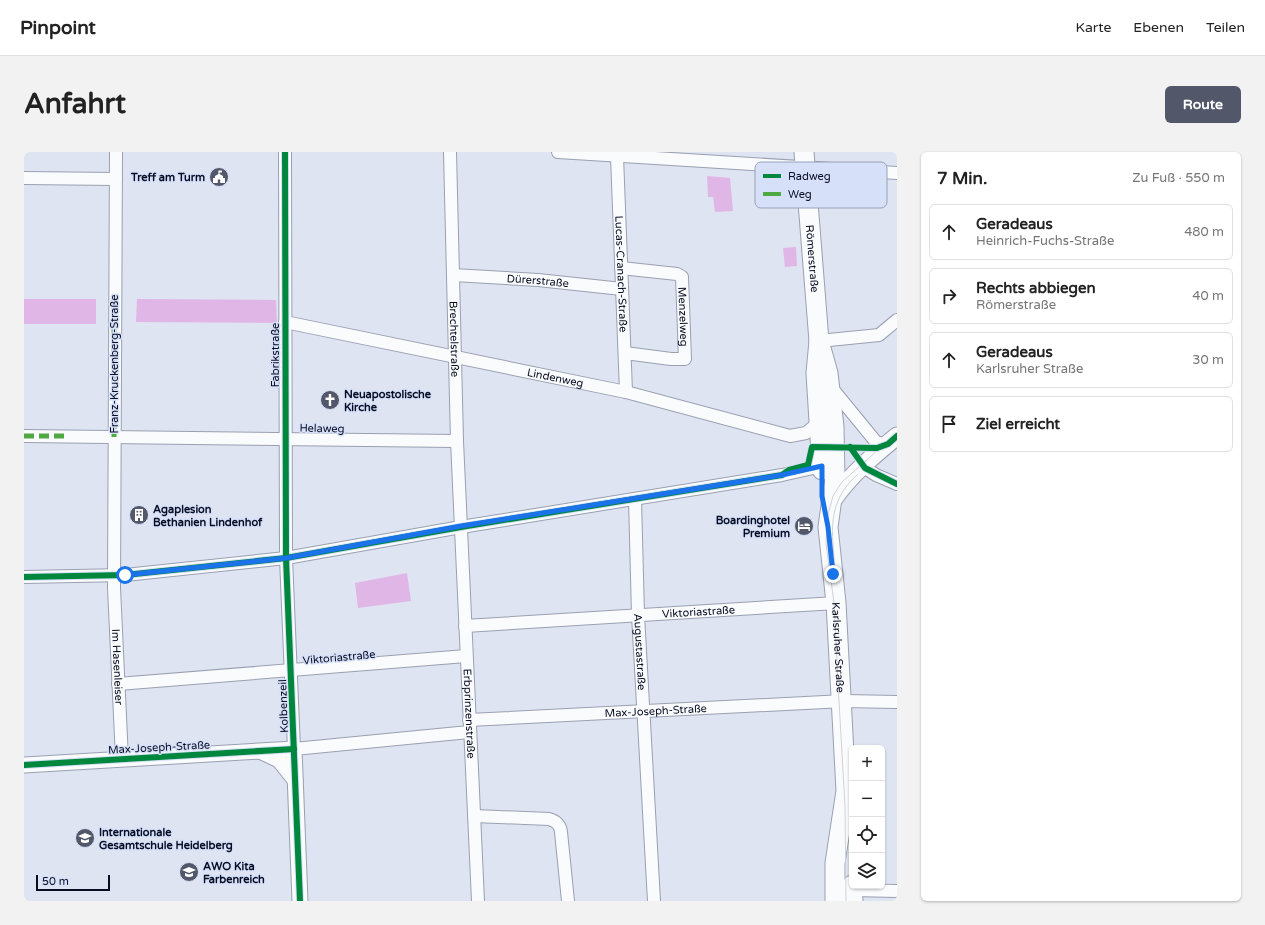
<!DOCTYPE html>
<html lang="de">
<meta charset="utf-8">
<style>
:root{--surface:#fff;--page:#f2f2f2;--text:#222;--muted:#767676;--line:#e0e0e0;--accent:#52586a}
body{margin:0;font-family:"Varela Round",sans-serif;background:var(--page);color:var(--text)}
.controls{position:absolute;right:12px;bottom:12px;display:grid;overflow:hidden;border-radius:6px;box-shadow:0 1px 3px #0004}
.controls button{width:36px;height:36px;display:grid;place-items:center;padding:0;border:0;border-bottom:1px solid var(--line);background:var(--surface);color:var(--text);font:20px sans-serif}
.scale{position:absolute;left:12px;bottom:10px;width:74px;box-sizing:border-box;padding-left:4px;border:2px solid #070d22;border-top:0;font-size:11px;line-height:14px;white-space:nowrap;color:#070d22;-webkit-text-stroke:3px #d6e0f9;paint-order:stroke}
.stop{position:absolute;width:12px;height:12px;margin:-9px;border:3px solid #1a73e8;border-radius:50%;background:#fff}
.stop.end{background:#1a73e8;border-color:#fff;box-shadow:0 1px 4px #0008}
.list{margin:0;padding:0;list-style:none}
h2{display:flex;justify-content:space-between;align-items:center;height:52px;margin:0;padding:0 16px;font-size:17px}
h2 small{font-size:13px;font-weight:400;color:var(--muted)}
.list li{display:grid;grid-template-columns:26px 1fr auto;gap:12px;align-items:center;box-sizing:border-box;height:56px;margin:0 8px 8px;padding:0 8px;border:1px solid var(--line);border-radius:6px}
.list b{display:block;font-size:15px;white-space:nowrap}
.list p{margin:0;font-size:13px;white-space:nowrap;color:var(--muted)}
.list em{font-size:13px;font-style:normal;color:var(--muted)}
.icon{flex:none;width:22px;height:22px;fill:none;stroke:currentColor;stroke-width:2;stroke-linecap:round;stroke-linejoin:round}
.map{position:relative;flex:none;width:873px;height:749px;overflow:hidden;border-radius:6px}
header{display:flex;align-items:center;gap:24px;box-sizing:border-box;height:56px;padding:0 20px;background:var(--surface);border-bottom:1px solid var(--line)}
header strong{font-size:19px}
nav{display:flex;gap:22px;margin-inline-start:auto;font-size:14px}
.intro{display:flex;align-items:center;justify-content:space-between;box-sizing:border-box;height:96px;padding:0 24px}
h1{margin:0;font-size:28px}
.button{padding:10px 18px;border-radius:6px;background:var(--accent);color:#fff;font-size:14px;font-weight:700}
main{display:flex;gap:24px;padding:0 24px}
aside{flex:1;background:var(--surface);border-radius:6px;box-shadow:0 1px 3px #0004}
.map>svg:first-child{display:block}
</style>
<header>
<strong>Pinpoint</strong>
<nav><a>Karte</a><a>Ebenen</a><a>Teilen</a></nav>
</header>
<div class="intro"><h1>Anfahrt</h1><a class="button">Route</a></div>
<main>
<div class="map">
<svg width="873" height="749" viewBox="0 0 873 749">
<rect width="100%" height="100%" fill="#dee4f1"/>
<!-- green -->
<g fill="#e0b6e7">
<path d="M683,24L706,26L709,59L691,60L689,45H684Z"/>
<path d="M772,95L773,114L761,115L759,96Z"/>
<rect x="0" y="147" width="72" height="25"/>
<path d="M113,147L252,148L253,171L112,170Z"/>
<path d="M383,421L387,449L334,456L331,431Z"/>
</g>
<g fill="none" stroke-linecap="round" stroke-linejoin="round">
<defs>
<g id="minor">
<path id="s1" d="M92,0L90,436L98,607"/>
<path d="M261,0L262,406L270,597L445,580"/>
<path id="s2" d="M426,0L433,289L454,749"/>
<path d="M534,0L873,21"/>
<path id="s3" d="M593,4L602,240"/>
<path d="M0,26L92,27"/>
<path id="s4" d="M597,116L653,122L658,125L661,207H647L601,201"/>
<path id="s5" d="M429,123L514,128L598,137"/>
<path id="s6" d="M261,170L602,240L766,284L782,281L795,270"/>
<path d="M795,189L855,183L873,168"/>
<path d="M807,235L852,290L859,292H864"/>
<path d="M0,284L433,289"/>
<path d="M838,314L852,323L873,332"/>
<path id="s7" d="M611,347L614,463L630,749"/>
<path d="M0,425L101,423L262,406L437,375L758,323L798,314"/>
<path id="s8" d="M441,474L812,451"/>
<path d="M94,532L442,504"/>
<path id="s9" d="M445,568L820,549L873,550"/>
<path d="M450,664L525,667C532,669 536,672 537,680L544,749"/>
<path d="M828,738L873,739"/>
</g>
<g id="tertiary">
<path d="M238,600L255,608L271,628"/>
<path d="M0,613L270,597L276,749"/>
</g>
<path id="secondary" d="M809,348C826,323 849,304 873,284"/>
<g id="primary">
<path id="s10" d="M780,0L795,189L792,221L798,318"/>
<path id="s11" d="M795,189L804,221L810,275L811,325L804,375L812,451L822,639L811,711V749"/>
<path d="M828,733L829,749"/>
</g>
</defs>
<!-- minor casing -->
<use href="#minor" stroke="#9aa0b1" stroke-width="14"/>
<!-- tertiary casing -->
<use href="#tertiary" stroke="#9aa0b1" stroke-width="17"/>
<!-- secondary casing -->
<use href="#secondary" stroke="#9aa0b1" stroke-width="19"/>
<!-- primary casing -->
<use href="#primary" stroke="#9aa0b1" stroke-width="21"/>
<!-- minor -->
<use href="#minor" stroke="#fafbfd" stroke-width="12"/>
<!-- tertiary -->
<use href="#tertiary" stroke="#fafbfd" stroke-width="15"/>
<!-- secondary -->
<use href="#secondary" stroke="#fafbfd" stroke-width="17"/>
<!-- primary -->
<use href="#primary" stroke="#fafbfd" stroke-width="19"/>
<!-- tram -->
<g stroke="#d0d2d7" stroke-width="1">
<path d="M811,417C808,380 802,351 833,323"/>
<path d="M822,749L821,654L815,549L810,451L802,392L803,366L809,344L818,330L873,281"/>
</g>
<!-- quiet -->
<g stroke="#50a843" stroke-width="5" stroke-dasharray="10 5" stroke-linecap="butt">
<path d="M90,147V285"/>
<path d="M0,284H42"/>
</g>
<defs>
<g id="cycleway">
<path d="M261,0L262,406L276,749"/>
<path d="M826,295L841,316L873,332"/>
<path d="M0,425L101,423L262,406L437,375L758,323L765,318L784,313L788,295L853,296L864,292L873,284"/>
<path d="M0,613L270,597"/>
</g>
</defs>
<!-- cycleway casing -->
<use href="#cycleway" stroke="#d6e0f9" stroke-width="8"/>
<!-- cycleway -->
<use href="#cycleway" stroke="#00873e" stroke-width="6"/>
</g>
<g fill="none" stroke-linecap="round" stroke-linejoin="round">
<!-- route -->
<path stroke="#1a73e8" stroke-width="5" d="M101,423L262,406L437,374L758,323L798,314V344L804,375L809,422"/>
</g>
<!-- icons -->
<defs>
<symbol id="civic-disc" viewBox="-11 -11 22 22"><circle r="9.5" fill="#52586a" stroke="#d6e0f9"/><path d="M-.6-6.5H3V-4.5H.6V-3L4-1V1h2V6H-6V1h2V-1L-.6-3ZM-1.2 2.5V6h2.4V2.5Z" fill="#fff"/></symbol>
<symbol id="church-disc" viewBox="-11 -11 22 22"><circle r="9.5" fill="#52586a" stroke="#d6e0f9"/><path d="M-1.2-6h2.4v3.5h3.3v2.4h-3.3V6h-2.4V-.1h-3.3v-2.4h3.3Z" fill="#fff"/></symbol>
<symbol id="building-disc" viewBox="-11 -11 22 22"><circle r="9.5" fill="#52586a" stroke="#d6e0f9"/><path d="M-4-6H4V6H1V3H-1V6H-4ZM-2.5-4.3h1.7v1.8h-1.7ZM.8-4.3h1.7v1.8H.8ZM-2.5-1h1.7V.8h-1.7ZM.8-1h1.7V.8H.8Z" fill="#fff"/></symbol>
<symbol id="hotel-disc" viewBox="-11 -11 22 22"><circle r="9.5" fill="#52586a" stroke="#d6e0f9"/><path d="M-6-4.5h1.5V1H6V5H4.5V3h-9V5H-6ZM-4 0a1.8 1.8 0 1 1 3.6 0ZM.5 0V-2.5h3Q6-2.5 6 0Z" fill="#fff"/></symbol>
<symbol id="school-disc" viewBox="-11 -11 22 22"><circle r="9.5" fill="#52586a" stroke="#d6e0f9"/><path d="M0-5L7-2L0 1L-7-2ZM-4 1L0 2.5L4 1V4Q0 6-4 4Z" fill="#fff"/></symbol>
</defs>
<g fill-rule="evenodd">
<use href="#civic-disc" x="184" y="14" width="22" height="22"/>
<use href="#church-disc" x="295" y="237" width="22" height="22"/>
<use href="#building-disc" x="104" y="352" width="22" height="22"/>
<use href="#hotel-disc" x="769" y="363" width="22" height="22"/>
<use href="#school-disc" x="50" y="675" width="22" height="22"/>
<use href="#school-disc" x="154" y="709" width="22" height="22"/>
</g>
<g text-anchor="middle" stroke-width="3" stroke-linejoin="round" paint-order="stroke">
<!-- poi labels -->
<g font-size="11" font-weight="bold" fill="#070d22" stroke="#d6e0f9" text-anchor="start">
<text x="181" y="29" text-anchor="end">Treff am Turm</text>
<text x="320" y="246">Neuapostolische<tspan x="320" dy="13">Kirche</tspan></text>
<text x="129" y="361">Agaplesion<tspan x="129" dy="13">Bethanien Lindenhof</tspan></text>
<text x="766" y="372" text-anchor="end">Boardinghotel<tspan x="766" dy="13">Premium</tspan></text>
<text x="75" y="684">Internationale<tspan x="75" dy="13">Gesamtschule Heidelberg</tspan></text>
<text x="179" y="718">AWO Kita<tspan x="179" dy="13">Farbenreich</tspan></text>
</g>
<!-- street labels -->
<g font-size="11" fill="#070d22" stroke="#d6e0f9">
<text dy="4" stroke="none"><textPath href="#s10" startOffset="107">Römerstraße</textPath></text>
<text dy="4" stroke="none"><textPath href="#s3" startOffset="118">Lucas-Cranach-Straße</textPath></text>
<text dy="4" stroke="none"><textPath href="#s5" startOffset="85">Dürerstraße</textPath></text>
<text dy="4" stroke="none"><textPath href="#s4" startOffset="102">Menzelweg</textPath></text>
<text dy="4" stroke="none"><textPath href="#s2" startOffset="187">Brechtelstraße</textPath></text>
<text transform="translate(251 203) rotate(-90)" y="4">Fabrikstraße</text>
<text transform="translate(90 212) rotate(-90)" y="4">Franz-Kruckenberg-Straße</text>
<text dy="4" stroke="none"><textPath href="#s6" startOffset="276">Lindenweg</textPath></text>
<text transform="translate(298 276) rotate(1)" y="4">Helaweg</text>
<text dy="4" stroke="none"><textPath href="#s8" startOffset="234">Viktoriastraße</textPath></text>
<text dy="4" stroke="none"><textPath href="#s11" startOffset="309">Karlsruher Straße</textPath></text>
<text dy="4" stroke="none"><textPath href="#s7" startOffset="153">Augustastraße</textPath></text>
<text transform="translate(315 505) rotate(-5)" y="4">Viktoriastraße</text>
<text dy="4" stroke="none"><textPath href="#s1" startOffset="515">Im Hasenleiser</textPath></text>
<text transform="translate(259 554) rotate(-92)" y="4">Kolbenzeil</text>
<text dy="4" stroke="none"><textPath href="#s9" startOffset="187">Max-Joseph-Straße</textPath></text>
<text dy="4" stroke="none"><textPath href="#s2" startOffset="562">Erbprinzenstraße</textPath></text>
<text transform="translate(135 595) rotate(-3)" y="4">Max-Joseph-Straße</text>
</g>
</g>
<!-- legend -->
<rect x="731" y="10" width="132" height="46" rx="6" fill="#d6e0f9" stroke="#98a1b8" stroke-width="1"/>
<rect x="739" y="22" width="18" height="4" fill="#00873e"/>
<rect x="739" y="40" width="18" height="4" fill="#50a843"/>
<g font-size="11" fill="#070d22">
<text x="764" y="28">Radweg</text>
<text x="764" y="46">Weg</text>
</g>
</svg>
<div class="controls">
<button>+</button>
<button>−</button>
<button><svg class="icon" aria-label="locate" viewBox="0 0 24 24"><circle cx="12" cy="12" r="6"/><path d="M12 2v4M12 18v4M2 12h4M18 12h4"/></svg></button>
<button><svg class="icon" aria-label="layers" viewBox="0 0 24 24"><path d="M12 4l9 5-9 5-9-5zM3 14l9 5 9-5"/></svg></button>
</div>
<div class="scale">50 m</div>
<div class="stop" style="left:101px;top:423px"></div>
<div class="stop end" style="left:809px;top:422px"></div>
</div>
<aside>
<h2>7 Min.<small>Zu Fuß · 550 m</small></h2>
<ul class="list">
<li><svg class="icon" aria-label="ahead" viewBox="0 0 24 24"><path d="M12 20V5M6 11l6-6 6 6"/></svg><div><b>Geradeaus</b><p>Heinrich-Fuchs-Straße</p></div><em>480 m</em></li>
<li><svg class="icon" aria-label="right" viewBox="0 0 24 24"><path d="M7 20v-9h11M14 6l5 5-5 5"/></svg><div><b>Rechts abbiegen</b><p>Römerstraße</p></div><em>40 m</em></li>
<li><svg class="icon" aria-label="ahead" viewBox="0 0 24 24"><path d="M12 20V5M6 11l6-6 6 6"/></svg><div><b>Geradeaus</b><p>Karlsruher Straße</p></div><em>30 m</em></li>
<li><svg class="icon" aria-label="arrive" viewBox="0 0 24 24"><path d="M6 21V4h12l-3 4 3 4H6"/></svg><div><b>Ziel erreicht</b></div></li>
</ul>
</aside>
</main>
